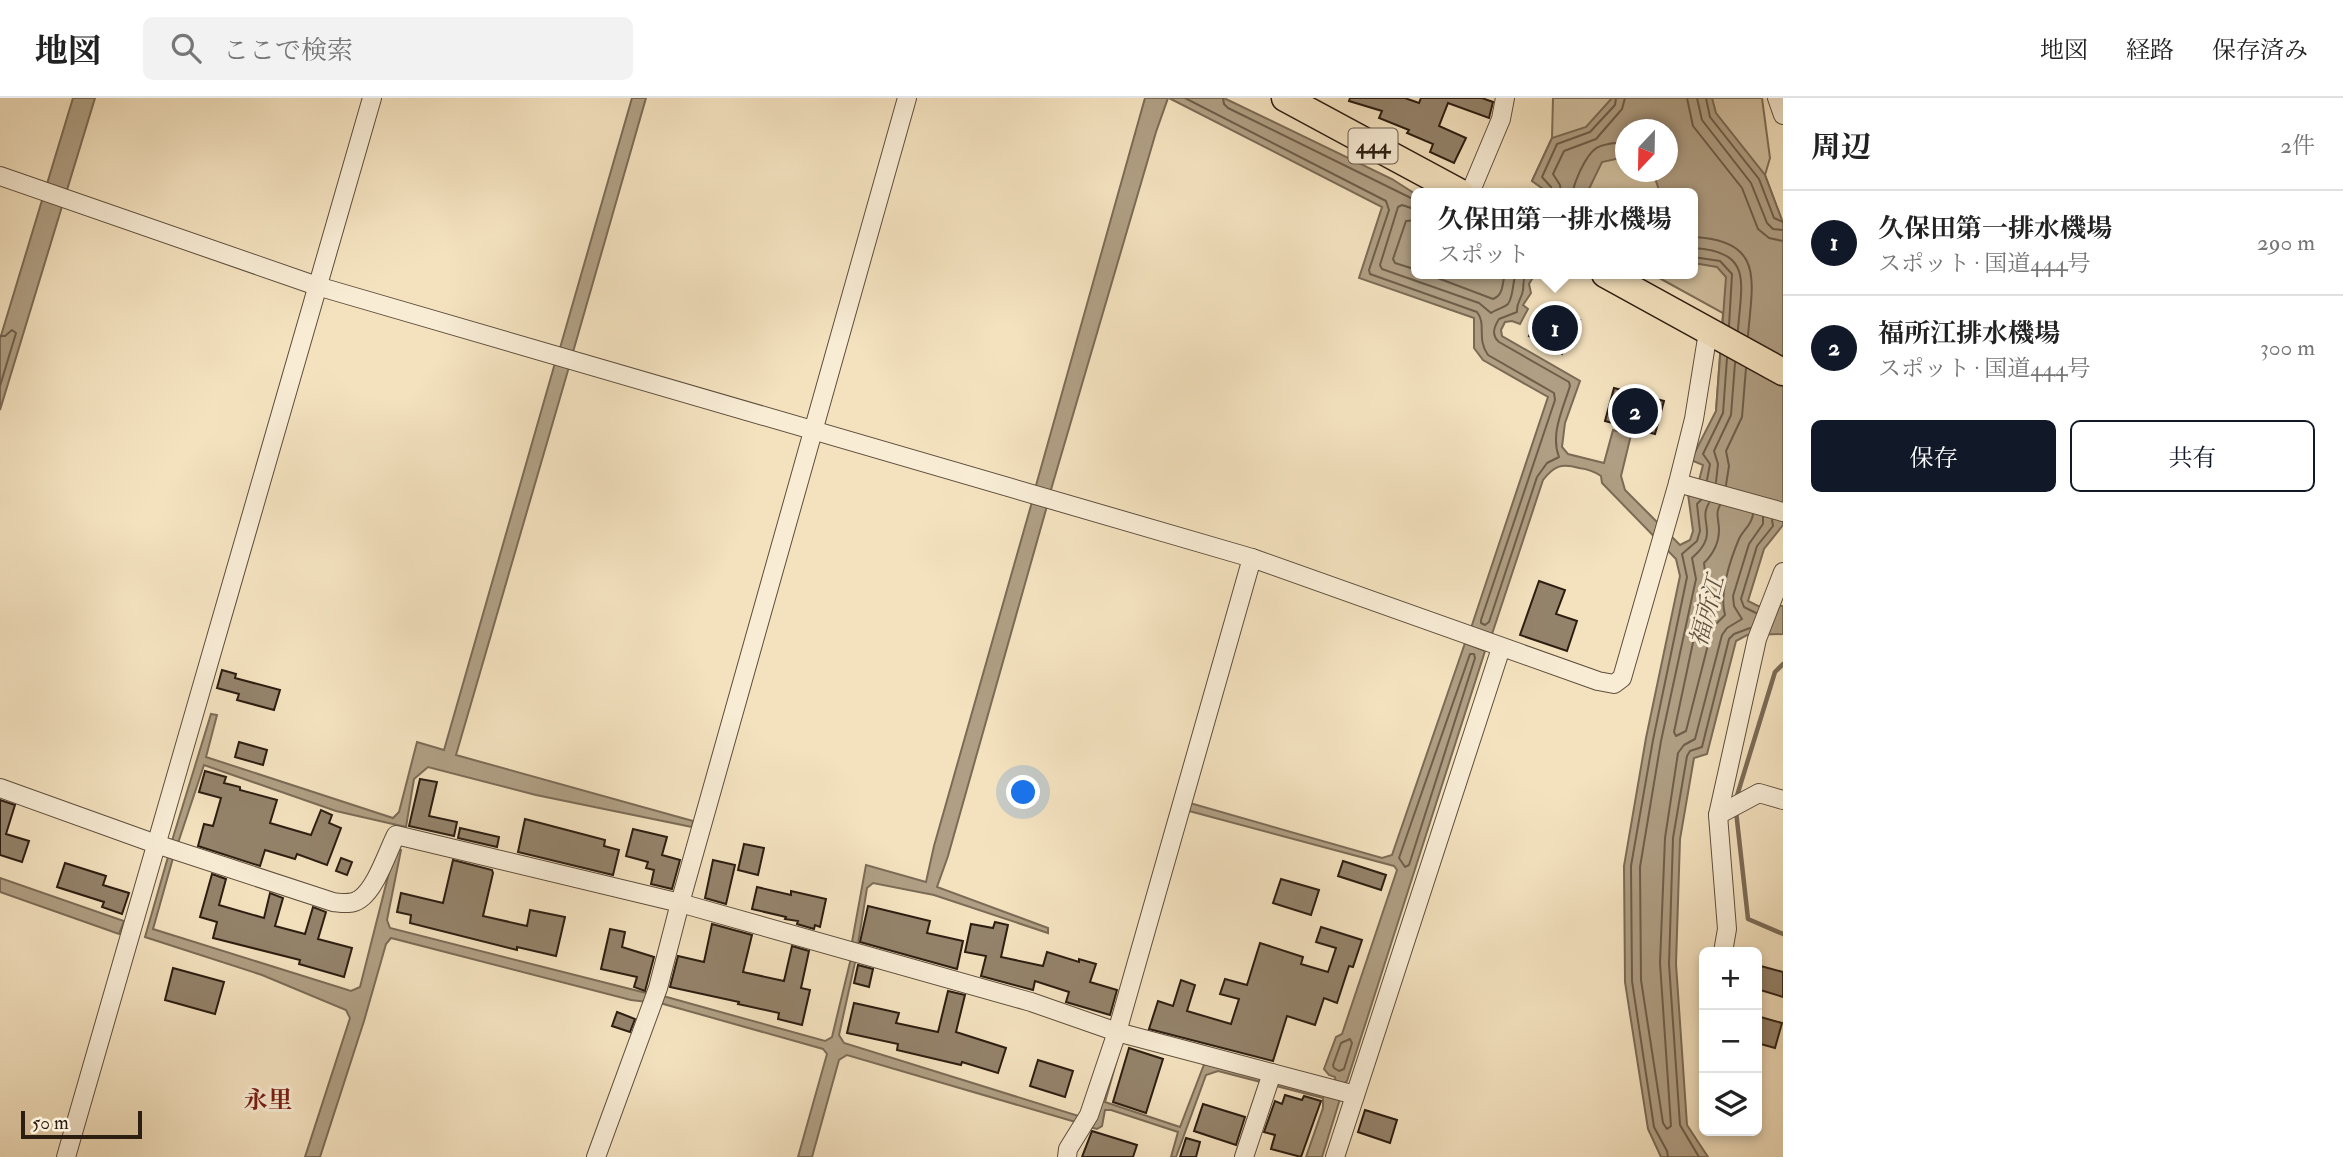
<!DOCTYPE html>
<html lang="ja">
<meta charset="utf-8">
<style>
:root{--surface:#fff;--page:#f2f2f2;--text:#222;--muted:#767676;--line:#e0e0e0;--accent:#111827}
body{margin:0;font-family:"IM FELL Double Pica","Noto Serif JP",serif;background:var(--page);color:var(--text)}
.controls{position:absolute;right:21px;bottom:21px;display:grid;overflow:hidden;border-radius:10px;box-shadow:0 4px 10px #0003}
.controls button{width:63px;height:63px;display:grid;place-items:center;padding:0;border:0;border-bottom:2px solid var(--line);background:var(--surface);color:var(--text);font:35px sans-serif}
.compass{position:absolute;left:1615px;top:21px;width:63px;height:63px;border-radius:50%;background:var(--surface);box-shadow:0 4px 10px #0003;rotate:202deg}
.scale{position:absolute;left:21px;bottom:18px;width:121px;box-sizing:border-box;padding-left:7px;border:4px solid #2c1d11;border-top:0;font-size:19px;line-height:24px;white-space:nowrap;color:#2c1d11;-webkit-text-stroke:5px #f8ecd5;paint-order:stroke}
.you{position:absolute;left:1024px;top:695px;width:24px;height:24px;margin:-18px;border:5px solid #fff;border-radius:50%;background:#1a73e8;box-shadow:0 0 0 10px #1a73e833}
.badge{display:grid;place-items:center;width:46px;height:46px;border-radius:50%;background:var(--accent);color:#fff;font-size:23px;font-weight:700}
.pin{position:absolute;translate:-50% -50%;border:4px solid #fff;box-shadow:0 2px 7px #0006}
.popup{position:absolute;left:1411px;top:90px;width:287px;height:91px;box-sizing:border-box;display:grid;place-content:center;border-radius:10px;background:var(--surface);filter:drop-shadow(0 2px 5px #0005);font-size:23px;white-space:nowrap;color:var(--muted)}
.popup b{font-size:26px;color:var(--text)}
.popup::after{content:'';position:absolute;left:50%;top:100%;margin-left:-14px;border:14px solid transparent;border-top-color:var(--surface)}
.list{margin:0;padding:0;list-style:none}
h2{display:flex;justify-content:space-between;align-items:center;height:91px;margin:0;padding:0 28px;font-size:30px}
h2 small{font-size:23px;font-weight:400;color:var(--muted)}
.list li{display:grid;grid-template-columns:46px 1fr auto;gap:21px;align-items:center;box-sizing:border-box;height:105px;padding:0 28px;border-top:2px solid var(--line)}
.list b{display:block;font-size:26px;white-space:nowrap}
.list p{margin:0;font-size:23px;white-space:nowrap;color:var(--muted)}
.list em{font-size:23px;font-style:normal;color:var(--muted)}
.actions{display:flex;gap:14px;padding:21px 28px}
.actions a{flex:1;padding:16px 0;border:2px solid var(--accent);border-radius:10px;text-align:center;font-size:24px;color:var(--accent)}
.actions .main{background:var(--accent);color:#fff}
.icon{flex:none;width:38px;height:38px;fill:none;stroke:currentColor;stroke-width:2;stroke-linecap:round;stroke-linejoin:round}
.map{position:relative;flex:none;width:1783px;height:1059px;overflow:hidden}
header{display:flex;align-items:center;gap:42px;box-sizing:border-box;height:98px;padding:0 35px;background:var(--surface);border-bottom:2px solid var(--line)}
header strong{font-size:33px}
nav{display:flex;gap:38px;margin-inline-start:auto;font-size:24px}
.search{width:490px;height:63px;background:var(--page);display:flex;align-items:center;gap:18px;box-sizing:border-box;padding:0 24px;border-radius:10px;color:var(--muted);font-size:26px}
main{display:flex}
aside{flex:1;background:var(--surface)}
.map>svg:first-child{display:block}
</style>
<header>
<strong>地図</strong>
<div class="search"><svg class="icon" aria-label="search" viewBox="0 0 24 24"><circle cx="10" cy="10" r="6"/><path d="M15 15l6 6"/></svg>ここで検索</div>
<nav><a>地図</a><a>経路</a><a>保存済み</a></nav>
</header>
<main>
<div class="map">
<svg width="1783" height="1059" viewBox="0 0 1783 1059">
<rect width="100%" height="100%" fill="#f4e2bf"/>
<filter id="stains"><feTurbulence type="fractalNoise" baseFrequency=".00286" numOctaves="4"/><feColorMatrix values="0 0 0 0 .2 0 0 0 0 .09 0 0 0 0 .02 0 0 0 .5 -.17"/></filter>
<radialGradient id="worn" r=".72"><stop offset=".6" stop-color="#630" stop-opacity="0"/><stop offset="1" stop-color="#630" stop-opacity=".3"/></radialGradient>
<!-- green -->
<g fill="#d2c1a1" stroke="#7f6f59" stroke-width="2">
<path d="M1553,0H1624L1549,95L1532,83L1552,40Z"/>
<path d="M1700,0H1762L1770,60L1765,77L1783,125Z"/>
<path d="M1625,35L1626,74H1668V35L1747,145L1716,313L1723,215L1652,176H1693V95H1586L1587,82Z"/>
</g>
<!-- water -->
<g fill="#b09f84" stroke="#7b6b56" stroke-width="2">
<path d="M73,0H95L0,312V241Z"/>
<path d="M632,0H646L573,254L560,250Z"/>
<path d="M1145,0H1168L1156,34L1050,395L1035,391Z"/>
<path d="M1169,0H1224L1392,81L1417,97V176H1535L1529,186L1531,195L1523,207L1528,211L1520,226L1512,223L1505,224L1501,232L1502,238L1580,283L1565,325L1562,349L1568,356L1604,365L1613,332L1631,337L1621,378L1625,392L1680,447L1690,442L1693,433L1688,396L1695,398L1703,367L1691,362L1716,313L1726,179L1717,169L1693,165V95H1660L1653,74H1668V32H1626L1625,59L1602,64L1587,95H1549L1532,83L1552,40L1586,29L1612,0H1712L1716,15L1765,77L1783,125V404L1778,421L1783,423V427L1764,451L1748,503L1758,508H1783V536L1747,537L1736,543L1707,656L1694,660L1680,741L1676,866L1687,1027L1708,1059H1661L1648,1031L1625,884L1624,768L1646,640L1680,478L1676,461L1602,385L1601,378C1594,373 1587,371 1579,370C1561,365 1554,368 1543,382L1492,536L1471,530L1548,299L1483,262L1474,250V220L1359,180L1382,109Z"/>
<path d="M555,265L569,269L456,657L693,723L692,729L536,697L428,669L414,681L406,729L336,713L204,667L177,748L171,746L211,616L217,617L206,659L393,720L399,714L417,644L444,652Z"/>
<path d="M1032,404L1047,408L948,758L937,789L1048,830V835L934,797L873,785L867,790L858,846L852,844L866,767L926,784L934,748Z"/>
<path d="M1465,545L1485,553L1347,983L1342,988L1336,986L1335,979L1329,977L1324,971L1336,939L1342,936L1397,772L1394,768L1189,713L1190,705L1382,760L1392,757Z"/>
<path d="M395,751L401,752L387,822L390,830L650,896L647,904L631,902L391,840L386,846L364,923L320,1059H305L350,920L346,912L262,877L145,839L168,759L173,760L153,831L351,893L360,889Z"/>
<path d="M0,780L124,823L119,836L0,794Z"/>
<path d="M851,860H856L839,937L844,945L1082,1019L1079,1025L847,957L839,962L812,1059H798L827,956L823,951L660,905L663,898L825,943L832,939Z"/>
<path d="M1122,944L1105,1004L1180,1029L1205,964L1340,1001L1322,1059H1306L1323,1010V1000L1218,973L1206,977L1176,1059H1171L1178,1034L1111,1012H1105L1102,1028L1097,1031L1089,1029Z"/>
</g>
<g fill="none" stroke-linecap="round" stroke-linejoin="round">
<!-- shore -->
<g stroke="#6e5e4a" stroke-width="2">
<path d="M1185,0L1386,103L1389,112L1369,172L1370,176L1477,214C1487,227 1476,240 1488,257L1554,295L1555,302L1481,522V525L1485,527L1489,524L1537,379L1547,365L1559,359C1550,336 1563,311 1570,288L1569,284L1499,244C1491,237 1494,229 1499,221L1517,214C1516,204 1522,201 1523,192C1524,184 1522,183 1527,176"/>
<path d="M1223,0L1224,6L1228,10L1417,103"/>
<path d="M1687,0L1693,28L1742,90L1758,131L1769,140L1783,143"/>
<path d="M1697,0L1702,22L1751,85L1767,125L1773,131L1783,132"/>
<path d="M1706,0L1710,19L1759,81L1774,120L1783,124"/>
<path d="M1552,95L1551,89L1542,79L1557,46L1590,34L1615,7L1616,0"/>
<path d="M1561,95L1560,87L1553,76L1564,53L1596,41L1622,11L1625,0"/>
<path d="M1573,95C1573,87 1577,81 1580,73C1592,48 1597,46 1626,44"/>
<path d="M1417,112L1402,107L1398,109L1380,167L1382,171L1479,205L1491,215C1495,212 1505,209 1508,206C1514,197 1512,185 1516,176"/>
<path d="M1417,122L1406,123L1393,161L1395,165L1417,172"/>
<path d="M1693,139C1766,142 1752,185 1748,238"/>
<path d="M1693,150C1754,153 1741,186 1738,232"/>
<path d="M1693,159L1720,163L1732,176L1729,228"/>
<path d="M1427,176L1493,201C1504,197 1502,185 1505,176"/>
<path d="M0,238H5L12,232L16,235L0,288"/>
<path d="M1707,382L1710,366L1703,356L1723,315L1727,260"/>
<path d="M1716,384L1718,366L1714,353L1731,317L1735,265"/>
<path d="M1726,387L1729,368L1726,353L1742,319L1746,270"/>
<path d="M1709,405C1697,424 1721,435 1692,460L1696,481L1661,643L1640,769L1641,882L1663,1025L1667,1031L1671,1028L1660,865L1665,740L1678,655L1684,647L1695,641L1722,537L1727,530L1742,521L1734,508L1733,498L1749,446L1763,426V419"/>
<path d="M1720,407C1715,416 1719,422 1719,432C1719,445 1713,456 1704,465L1706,483L1674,634L1676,638L1686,633L1711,535L1717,525L1725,517C1719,496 1730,462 1739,441C1743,432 1752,427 1753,416"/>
<path d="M1756,515L1744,509L1741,501L1757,448L1773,428L1772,422"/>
<path d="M1470,556H1474L1475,560L1409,767L1405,769L1399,760Z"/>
<path d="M1350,941L1352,945L1344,971L1339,973L1334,970L1333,967L1341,945Z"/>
<path d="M1668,1059L1667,1053L1654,1029L1632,883L1631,768L1653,642L1687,479L1682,456L1697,443L1700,433L1697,406L1701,402"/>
<path d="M1699,1059L1680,1027L1669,866L1673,740L1687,658L1690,653L1702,649L1729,541L1734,536L1750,530"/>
</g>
<!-- stream -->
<g stroke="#7b6b56" stroke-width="4.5">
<path d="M1736,701L1775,574L1783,566"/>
<path d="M1736,713L1748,821L1783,836"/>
</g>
</g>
<!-- building -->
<g fill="#94836b" stroke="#2c1d11" stroke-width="2">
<path d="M1350,0H1405L1419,5L1421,0H1482L1493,4L1489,20L1448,5L1439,28L1466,40L1454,65L1430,54L1433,46L1407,35L1409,32L1379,20L1382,13L1349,3Z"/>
<path d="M1545,209L1559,217L1562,212L1580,222L1562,256L1529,238Z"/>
<path d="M1614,290L1664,303L1655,336L1605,323Z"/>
<path d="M1539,483L1565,492L1556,516L1577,523L1567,553L1520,537Z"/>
<path d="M222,572L236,576L235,580L280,592L274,612L237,602L239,596L217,590Z"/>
<path d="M239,644L267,652L263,667L235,659Z"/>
<path d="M205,673L226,679L224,685L240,689V692L277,702L270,725L311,737L321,712L332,717L329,725L341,730L327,767L297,756L295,761L265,752L260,768L198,748L204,726L213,728L221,700L199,694Z"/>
<path d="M420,681L437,684L429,718L457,724L454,738L409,728Z"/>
<path d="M0,702L15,707L6,736L29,743L22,764L0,757Z"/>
<path d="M525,721L605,742L604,748L619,752L613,777L518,754Z"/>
<path d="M460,730L499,739L497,749L458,740Z"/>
<path d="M633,731L667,739L662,757L680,762L672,791L651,786L654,772L646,770L648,764L626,758Z"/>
<path d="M744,746L764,750L758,777L738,772Z"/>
<path d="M341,760L352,764L347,777L336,773Z"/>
<path d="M453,762L492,772L493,775L483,818L527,828L530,812L565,819L556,858L517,849V852L410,825L411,817L397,814L401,795L443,805Z"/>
<path d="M713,762L735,767L726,806L705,800Z"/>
<path d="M1343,763L1386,777L1381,792L1338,778Z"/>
<path d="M65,765L106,778L103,787L129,795L122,816L102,809L104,804L57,789Z"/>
<path d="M212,776L226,781L219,807L264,820L270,795L283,800L275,828L305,836L313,809L326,814L318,841L352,850L344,879L299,866L300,862L213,840L217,824L200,819Z"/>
<path d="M1281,781L1319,792L1311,817L1273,805Z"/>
<path d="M757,789L791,797V793L826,801L820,829L815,827L814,831L797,826L798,823L785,821L786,819L752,811Z"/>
<path d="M868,808L930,823L927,835L963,843L957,871L860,844Z"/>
<path d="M995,824L1008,827L1001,859L1043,868L1047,854L1079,864V861L1096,866L1090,884L1117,892L1110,917L1066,904L1069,894L1035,883L1033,892L981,878L986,858L965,854L971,826L993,830Z"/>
<path d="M712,826L752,837L743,874L784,883L792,848L809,853L801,890L810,892L802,927L778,921L779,915L738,906L739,904L670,889L678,858L704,864Z"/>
<path d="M1321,829L1362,842L1353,869L1349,868L1337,905L1324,900L1315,927L1287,918L1273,963L1149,931L1158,903L1173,908L1181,882L1195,887L1187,913L1231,926L1239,901L1220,896L1225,881L1247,887L1260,845L1303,859L1301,866L1328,874L1336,850L1316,844Z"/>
<path d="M610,831L625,834L622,849L654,859L645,893L634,889L637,879L601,871Z"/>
<path d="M858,867L873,871L869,889L854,885Z"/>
<path d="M1757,867L1783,874V899L1757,891Z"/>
<path d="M173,870L224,884L215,916L165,902Z"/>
<path d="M948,893L965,897L956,934L1006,950L998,975L962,964L961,967L897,952L898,946L847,935L854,905L899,915L896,925L938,934Z"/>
<path d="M617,914L635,921L630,934L612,928Z"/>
<path d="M1757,918L1782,925L1775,950L1757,945Z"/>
<path d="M1129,950L1163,961L1146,1015L1113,1004Z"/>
<path d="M1038,962L1073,973L1065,999L1030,988Z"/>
<path d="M1285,997L1302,1002L1304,998L1321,1003L1301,1059L1271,1051L1275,1037L1264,1034L1275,1003L1282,1006Z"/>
<path d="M1203,1006L1245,1019L1236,1047L1194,1033Z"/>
<path d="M1365,1012L1397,1022L1390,1045L1358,1034Z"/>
<path d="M1092,1033L1137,1047L1133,1059H1082Z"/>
<path d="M1186,1040L1200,1044L1196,1059H1180Z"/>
</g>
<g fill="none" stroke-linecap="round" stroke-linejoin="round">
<defs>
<g id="minor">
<path d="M1777,0L1783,17"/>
<path d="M0,78L317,188L1252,460L1598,583L1614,586L1622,580L1678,385L1783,414"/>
<path d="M1470,95L1501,21L1505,0"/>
<path d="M1678,385L1694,321L1708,234"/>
<path d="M0,690L156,746L333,804C342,805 352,807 360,801C376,790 387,755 396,737L680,805L1031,904L1117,934L1355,997"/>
<path d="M1718,717L1759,695L1783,702"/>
<path d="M1723,854L1727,831L1718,717L1757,541L1783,474"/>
<path d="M66,1059L372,0"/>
<path d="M596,1059L658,890L680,805L907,0"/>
<path d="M1067,1059L1068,1051L1089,1017L1117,934L1252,460"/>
<path d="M1244,1059L1272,975"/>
<path d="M1335,1059L1501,550"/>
</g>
<g id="highway">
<path d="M1285,0L1461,95"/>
<path d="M1605,176L1783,274"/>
</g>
</defs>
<!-- minor casing -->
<use href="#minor" stroke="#5e4e3c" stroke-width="20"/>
<!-- highway casing -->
<use href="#highway" stroke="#2c1d11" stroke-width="29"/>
<!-- minor -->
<use href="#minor" stroke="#f8ecd5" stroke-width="18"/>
<!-- highway -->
<use href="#highway" stroke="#f4e2bf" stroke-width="26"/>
</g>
<g text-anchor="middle" stroke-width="6" stroke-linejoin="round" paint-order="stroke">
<!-- shield labels -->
<rect fill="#f8ecd5" stroke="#695b4c" stroke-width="2" x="1348.5" y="30.5" width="49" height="35" rx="5"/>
<g font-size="21" font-weight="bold" fill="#2c1d11">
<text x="1373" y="55">444</text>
</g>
<!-- water labels -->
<g font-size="24" font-style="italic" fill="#61513f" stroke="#f8ecd5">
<text transform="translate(1707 513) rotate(-75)" y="8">福所江</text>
</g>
<!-- neighbourhood labels -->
<g font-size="24" font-weight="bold" fill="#7a1f14" stroke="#f8ecd5">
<text x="268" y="1010">永里</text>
</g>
</g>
<rect width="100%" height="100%" filter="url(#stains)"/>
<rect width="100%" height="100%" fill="url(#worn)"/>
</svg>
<div class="controls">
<button>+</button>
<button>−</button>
<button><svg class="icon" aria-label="layers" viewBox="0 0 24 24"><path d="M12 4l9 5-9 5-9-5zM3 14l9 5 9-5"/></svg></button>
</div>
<svg class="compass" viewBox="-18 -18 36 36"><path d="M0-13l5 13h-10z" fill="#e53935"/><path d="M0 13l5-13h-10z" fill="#767676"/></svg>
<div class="scale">50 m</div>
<div class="you"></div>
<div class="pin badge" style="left:1555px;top:230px">1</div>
<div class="popup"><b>久保田第一排水機場</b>スポット</div>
<div class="pin badge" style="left:1635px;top:313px">2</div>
</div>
<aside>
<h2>周辺<small>2件</small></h2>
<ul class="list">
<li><span class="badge">1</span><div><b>久保田第一排水機場</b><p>スポット · 国道444号</p></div><em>290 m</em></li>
<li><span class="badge">2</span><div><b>福所江排水機場</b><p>スポット · 国道444号</p></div><em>300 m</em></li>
</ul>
<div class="actions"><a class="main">保存</a><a>共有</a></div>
</aside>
</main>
